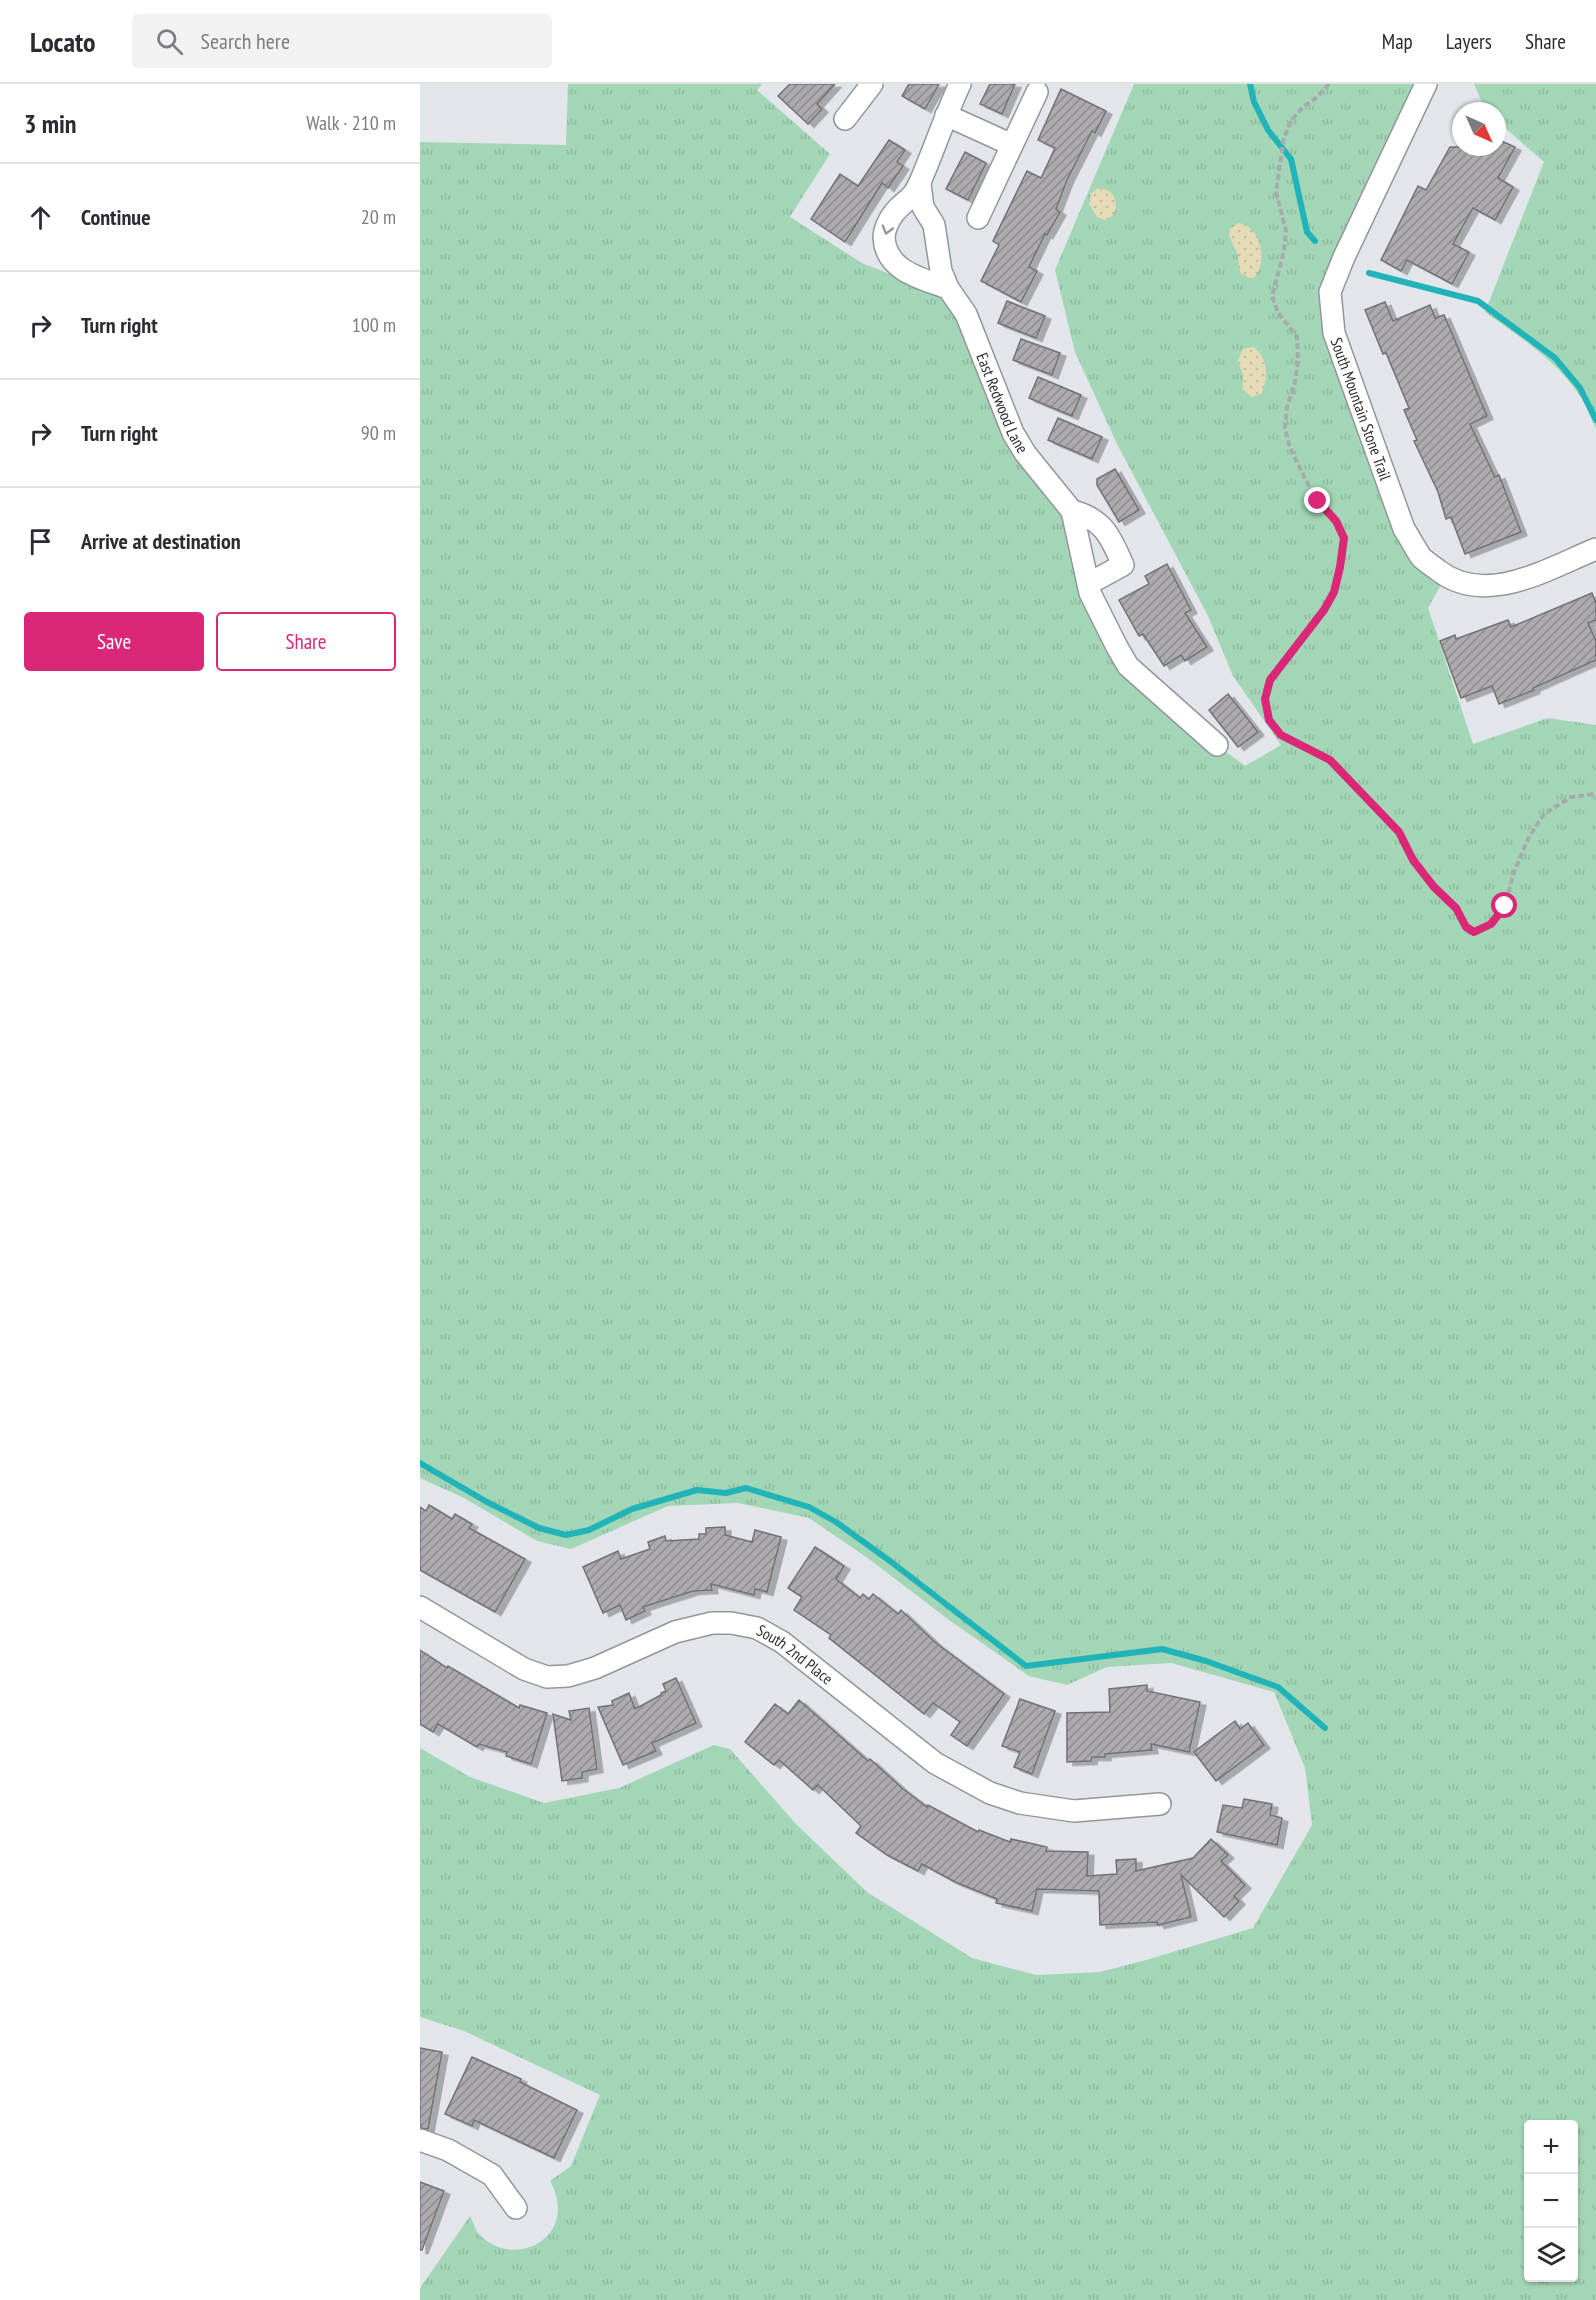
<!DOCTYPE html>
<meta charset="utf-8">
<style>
:root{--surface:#fff;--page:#f2f2f3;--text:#2b2b33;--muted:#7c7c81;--line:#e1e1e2;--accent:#db2777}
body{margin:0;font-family:"PT Sans Narrow",sans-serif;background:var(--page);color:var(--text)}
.controls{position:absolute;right:18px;bottom:18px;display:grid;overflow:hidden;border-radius:6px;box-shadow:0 2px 4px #0004}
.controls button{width:54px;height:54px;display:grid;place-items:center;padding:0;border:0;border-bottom:2px solid var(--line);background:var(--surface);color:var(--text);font:30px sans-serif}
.compass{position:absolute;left:1032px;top:18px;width:54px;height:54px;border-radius:50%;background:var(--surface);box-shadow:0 2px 4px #0004;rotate:135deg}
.stop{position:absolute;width:18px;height:18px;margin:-14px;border:4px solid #db2777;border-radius:50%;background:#fff}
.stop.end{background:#db2777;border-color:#fff;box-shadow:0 2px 6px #0008}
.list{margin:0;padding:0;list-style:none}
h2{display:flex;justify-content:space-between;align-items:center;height:78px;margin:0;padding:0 24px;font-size:26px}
h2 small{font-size:20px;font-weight:400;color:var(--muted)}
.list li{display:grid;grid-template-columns:39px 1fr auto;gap:18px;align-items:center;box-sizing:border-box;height:108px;padding:0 24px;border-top:2px solid var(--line)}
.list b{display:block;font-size:22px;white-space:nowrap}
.list em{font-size:20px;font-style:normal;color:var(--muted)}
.actions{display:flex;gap:12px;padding:18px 24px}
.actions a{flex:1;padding:14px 0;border:2px solid var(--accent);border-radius:6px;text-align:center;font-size:21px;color:var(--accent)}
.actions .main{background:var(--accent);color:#fff}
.icon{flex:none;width:33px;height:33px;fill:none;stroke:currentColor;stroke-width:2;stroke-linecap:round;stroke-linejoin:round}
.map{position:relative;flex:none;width:1176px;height:2216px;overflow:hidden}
header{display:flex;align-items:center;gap:36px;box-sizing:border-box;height:84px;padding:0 30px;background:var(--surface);border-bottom:2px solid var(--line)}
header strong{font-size:28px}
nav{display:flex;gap:33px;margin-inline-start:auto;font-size:21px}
.search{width:420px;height:54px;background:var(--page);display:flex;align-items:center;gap:15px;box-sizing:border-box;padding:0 21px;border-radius:6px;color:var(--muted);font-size:22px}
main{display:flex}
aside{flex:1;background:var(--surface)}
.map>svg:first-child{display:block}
</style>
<header>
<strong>Locato</strong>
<div class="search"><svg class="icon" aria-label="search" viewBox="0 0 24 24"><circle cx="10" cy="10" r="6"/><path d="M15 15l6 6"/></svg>Search here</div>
<nav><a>Map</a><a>Layers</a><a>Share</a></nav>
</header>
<main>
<aside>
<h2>3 min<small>Walk · 210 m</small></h2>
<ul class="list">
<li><svg class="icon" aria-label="ahead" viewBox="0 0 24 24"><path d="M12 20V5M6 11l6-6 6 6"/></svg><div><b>Continue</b></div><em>20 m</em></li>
<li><svg class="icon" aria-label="right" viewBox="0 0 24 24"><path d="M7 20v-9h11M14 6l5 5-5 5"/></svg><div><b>Turn right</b></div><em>100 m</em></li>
<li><svg class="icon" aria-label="right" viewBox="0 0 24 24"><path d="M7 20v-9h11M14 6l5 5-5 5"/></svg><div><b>Turn right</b></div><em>90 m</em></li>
<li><svg class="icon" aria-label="arrive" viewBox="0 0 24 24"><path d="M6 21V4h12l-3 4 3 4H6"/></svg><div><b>Arrive at destination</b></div></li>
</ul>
<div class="actions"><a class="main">Save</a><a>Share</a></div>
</aside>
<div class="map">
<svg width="1176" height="2216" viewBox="0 0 1176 2216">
<defs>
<pattern id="grass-tufts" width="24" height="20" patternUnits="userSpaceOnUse" patternTransform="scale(1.5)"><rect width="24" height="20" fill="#a3d6b6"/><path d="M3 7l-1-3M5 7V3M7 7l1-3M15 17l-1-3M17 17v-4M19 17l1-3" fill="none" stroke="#8db89d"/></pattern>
<pattern id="sand-dots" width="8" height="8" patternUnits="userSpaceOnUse" patternTransform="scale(1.5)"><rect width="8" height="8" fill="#e5dcb7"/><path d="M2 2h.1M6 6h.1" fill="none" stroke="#c5bd9e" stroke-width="1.8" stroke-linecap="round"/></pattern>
<pattern id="building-hatch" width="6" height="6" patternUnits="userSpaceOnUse" patternTransform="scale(1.5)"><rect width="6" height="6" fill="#acaaaf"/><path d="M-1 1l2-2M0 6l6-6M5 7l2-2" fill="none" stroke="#8c8b8f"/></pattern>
<filter id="shadow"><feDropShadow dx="6" dy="3.5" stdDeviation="0" flood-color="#0004"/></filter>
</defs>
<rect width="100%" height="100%" fill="#e2e6ea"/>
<!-- grass -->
<g fill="url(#grass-tufts)" fill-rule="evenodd">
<path d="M148,0H342L337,6L410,70L370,133L442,179L518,209L546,230L593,350L652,427L697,563L797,661L825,682L861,661L813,592L788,532L697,360L655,268L635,186L714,0H1006L910,208L984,445L1026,492L1008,524L1053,660L1128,634L1176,641V2216H0V2204L50,2132C53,2137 55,2145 58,2149C94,2189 161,2152 130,2097L151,2082L180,2011L44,1947L0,1933V1664L50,1693L124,1719L199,1704L294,1661L310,1665L376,1740L447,1808L552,1874L616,1891L680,1888L726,1876L833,1844L892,1741L885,1684L854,1608L751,1579L687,1583L647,1601L609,1592L529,1536L449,1475L389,1434L318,1419L248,1422L151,1465L117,1457L44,1414L0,1394V58L146,61ZM1108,2040H1154V2194H1108Z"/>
<path d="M1054,0H1176V344C1170,335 1168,324 1162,315C1139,278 1100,253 1065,228L1124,78L1077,37V27H1066Z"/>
</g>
<!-- sand -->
<g fill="url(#sand-dots)">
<path d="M678,104C694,105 700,118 693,131L685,136L677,133L669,120L671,110Z"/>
<path d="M818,139C842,142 848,179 834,194H829L820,188L818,172L809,151L810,145Z"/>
<path d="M833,263C848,273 849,295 841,310L832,313L823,306V291L818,277L823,265Z"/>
</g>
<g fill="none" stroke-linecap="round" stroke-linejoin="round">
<!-- stream -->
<g stroke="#20b3b7" stroke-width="6">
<path d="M830,0L834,18L848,46L871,75L887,148L895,157"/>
<path d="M949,189L1058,217L1135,274L1160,304L1176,336"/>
<path d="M0,1379L67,1418L119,1444L146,1451L169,1446L212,1425L277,1406L306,1409L326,1404L389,1423L416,1438L470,1477L606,1582L742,1565L786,1577L858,1603L905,1644"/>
</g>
</g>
<!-- building -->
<g fill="url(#building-hatch)" stroke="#727074" stroke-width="1.5" filter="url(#shadow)">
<path d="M370,0H415L397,20L402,25L388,40L358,12Z"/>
<path d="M489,0H519L505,25L482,12Z"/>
<path d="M570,0H595L582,30L560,20Z"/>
<path d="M641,5L686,27L675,49L672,47L647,96L636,125L640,128L627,151L625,150L609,183L617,187L601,218L561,197L579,161L573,157L607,87L621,94L635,64L618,56Z"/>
<path d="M1077,55L1095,63L1078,94L1093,103L1075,136L1053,124L1033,160L1049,168L1032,200L987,176L981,187L961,176L998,102L1006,106L1030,63H1077Z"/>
<path d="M469,56L485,66L477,78L483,82L468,104L462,99L425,158L391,135L420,90L438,102Z"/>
<path d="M545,68L566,79L548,116L526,105Z"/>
<path d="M587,217L625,232L616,254L578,239Z"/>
<path d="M965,218L973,237L1010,221L1015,234L1024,231L1067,332L1050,340L1075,393L1079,391L1101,448L1045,470L1031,433L1026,435L1018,408L994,357L997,356L984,326L989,324L966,269L963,270L945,226Z"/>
<path d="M601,255L640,269L632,291L593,276Z"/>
<path d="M618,293L661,311L652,332L609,314Z"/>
<path d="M638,334L682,353L672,375L628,356Z"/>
<path d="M695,385L719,426L699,438L677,401V395Z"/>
<path d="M747,480L771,526L765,529L787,563L765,577L761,571L744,582L723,550L719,552L699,516L729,500L725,492Z"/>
<path d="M1172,509L1176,519V536L1168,539L1176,557V576L1113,604L1114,606L1079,620L1072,602L1041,614L1020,557L1035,551L1036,555L1088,536L1091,543Z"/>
<path d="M808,610L838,648L818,663L789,626Z"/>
<path d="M9,1421L32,1435L35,1430L52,1440L49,1444L105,1475L75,1528L0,1486V1423L6,1427Z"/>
<path d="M305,1443V1451L332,1458L335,1446L361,1453L347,1508L335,1505L334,1511L291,1500L292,1506L273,1507L223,1523L225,1527L206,1536L200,1521L183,1529L163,1483L198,1467L201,1475L230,1465L228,1458L245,1452L246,1457L279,1455V1450H286V1444Z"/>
<path d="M395,1463L424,1482L416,1495L440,1514L443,1510L449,1515L453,1510L478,1530L481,1526L516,1559L584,1610L547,1662L531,1651L540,1638L513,1619L504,1630L409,1554L411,1551L374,1526L382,1513L368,1504Z"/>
<path d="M0,1566L27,1584L28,1582L99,1624L100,1621L127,1629L111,1680L86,1672L87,1668L59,1660L57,1663L18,1640L13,1648L0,1640Z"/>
<path d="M256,1594L276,1639L232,1659L236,1667L203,1681L178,1623L193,1621L192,1617L209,1609L215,1625L241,1611V1609L246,1607L243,1600Z"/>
<path d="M727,1601V1607L780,1618L769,1668L731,1660L732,1666L685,1670V1673H672L671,1677L647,1678V1629L690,1628L689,1605Z"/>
<path d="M600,1615L635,1627L612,1690L594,1683L600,1668L582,1662Z"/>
<path d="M379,1616L448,1677L450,1675L482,1704L507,1723L508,1721L558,1748L559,1746L590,1758L591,1755L627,1763L626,1767L668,1768L667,1792L697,1790L696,1776L716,1775V1787L773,1774L791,1755L808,1771L801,1777L825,1801L814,1812L819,1817L804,1833L761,1791L771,1833L738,1841L737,1838L680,1841L679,1807L617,1805L612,1827L576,1819L577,1815L535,1798L502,1780L498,1787L467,1771L436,1749L441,1742L398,1701L393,1706L359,1676L354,1681L325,1658L355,1620L368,1630Z"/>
<path d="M169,1624L177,1685L162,1688V1694L142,1697L133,1630L151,1636L149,1627Z"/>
<path d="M815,1637L820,1645L828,1639L844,1661L796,1697L774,1668Z"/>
<path d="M824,1715L852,1720L850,1731L862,1734L857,1761L797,1748L803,1721L822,1724Z"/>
<path d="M0,1964L22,1968L8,2045L0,2044Z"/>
<path d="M52,1973L101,1995L100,1998L157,2026L134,2074L54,2036L52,2042L25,2030Z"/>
<path d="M0,2098L24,2107L2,2166H0Z"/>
</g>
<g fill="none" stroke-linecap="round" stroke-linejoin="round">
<defs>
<g id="minor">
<path id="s1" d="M1006,0L924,173L910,208L914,249L984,445C990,454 995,464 1001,473C1006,478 1014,483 1019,487C1067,523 1129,484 1176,465"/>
<path d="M526,31L592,61"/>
<path d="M425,35L452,0"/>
<path id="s2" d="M500,100L503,123L514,141L521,187L528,204L546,230L593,349L605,369L652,427L670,509L697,563L708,582L797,661"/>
<path d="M558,134L617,8"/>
<path d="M528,204C502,195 466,187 464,154C464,146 469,135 474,129C484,116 492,117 500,98C514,66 525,32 540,0"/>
<path d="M652,427C684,435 691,454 703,481L668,500"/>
<path id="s3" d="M0,1523L104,1585L127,1593L148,1592L175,1584L255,1548L292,1539H311L337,1544L362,1558L515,1679L570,1709L600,1719L654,1727L740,1720"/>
<path d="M0,2056L28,2066L72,2091L96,2124"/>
</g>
</defs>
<!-- minor casing -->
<use href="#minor" stroke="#92969a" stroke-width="24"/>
<!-- path -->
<path stroke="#a7aaad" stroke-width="4" stroke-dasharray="6 3" stroke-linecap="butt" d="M909,0L896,14L883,23L871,37L864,54L856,108L866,147L864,167L852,212L858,229L877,253L878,278L874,302L867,323L865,344L870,364L890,404L898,417L916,437L924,454L914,508L904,526L850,596L845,615L849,636L861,651L910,676L979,748L993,776L1014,803L1036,824L1046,843L1054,848L1071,840L1085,822L1094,788L1109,753L1124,730L1151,713L1176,710"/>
<!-- minor -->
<use href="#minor" stroke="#fff" stroke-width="21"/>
</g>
<!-- one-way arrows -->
<defs><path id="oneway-chevron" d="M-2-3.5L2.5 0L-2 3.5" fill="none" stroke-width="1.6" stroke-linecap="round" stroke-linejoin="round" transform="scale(1.5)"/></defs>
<use stroke="#969698" href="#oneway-chevron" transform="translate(467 146) rotate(106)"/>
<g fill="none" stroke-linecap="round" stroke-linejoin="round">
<!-- route -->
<path stroke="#db2777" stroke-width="8" d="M898,417L916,437L924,454L920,483L914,508L904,526L850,596L845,615L849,636L861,651L910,676L979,748L993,776L1014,803L1036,824L1046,843L1054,848L1071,840L1085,822"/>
</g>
<g text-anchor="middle" stroke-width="4.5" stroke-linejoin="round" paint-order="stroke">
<!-- street labels -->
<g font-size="16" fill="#2d2e30" stroke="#eff3f7">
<text dy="6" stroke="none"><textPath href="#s2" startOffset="237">East Redwood Lane</textPath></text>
<text dy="6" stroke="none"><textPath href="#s1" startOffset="351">South Mountain Stone Trail</textPath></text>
<text dy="6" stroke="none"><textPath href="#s3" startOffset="412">South 2nd Place</textPath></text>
</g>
</g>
</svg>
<div class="controls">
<button>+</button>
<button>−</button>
<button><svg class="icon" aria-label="layers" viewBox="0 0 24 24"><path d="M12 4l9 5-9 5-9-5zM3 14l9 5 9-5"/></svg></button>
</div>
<svg class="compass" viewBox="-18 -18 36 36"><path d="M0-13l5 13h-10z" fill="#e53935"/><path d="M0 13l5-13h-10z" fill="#7c7c81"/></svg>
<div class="stop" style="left:1085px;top:822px"></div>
<div class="stop end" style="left:898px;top:417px"></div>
</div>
</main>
